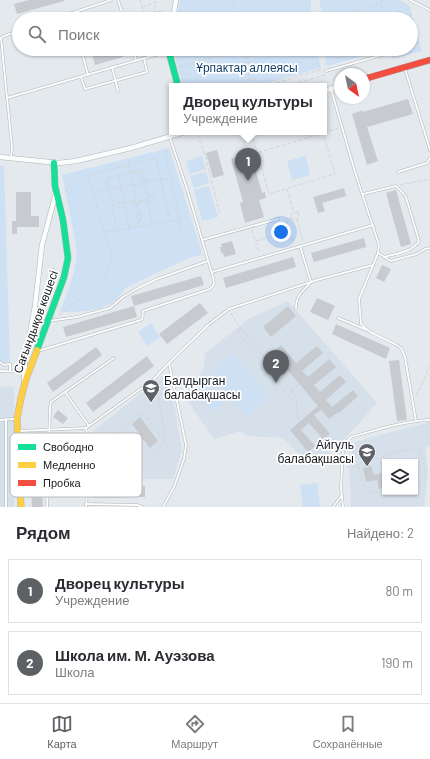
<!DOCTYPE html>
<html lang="ru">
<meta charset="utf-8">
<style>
:root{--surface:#fff;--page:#f2f2f3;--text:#2b2b33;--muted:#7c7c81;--line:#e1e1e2;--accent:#5d6166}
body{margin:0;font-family:Barlow,sans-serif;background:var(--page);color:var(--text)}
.controls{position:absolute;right:12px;bottom:12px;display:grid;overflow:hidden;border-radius:0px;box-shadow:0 1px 3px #0004}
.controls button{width:36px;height:36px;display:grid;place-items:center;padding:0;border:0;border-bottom:1px solid var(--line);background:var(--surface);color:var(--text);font:20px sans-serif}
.compass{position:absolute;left:334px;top:68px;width:36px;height:36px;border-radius:50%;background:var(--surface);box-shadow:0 1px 3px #0004;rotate:147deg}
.you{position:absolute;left:281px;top:232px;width:14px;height:14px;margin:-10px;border:3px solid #fff;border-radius:50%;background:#1a73e8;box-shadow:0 0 0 6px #1a73e833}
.badge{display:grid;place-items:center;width:26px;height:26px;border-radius:50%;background:var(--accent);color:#fff;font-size:13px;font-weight:700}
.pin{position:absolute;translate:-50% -33px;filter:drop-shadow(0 1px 2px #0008)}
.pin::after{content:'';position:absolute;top:21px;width:14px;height:12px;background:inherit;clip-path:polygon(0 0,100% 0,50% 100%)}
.popup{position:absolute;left:169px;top:83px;width:158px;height:52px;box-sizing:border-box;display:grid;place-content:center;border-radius:0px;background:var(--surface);filter:drop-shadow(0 1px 3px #0005);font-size:13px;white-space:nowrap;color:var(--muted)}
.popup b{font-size:15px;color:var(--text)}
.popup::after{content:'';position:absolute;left:50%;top:100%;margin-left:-8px;border:8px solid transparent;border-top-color:var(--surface)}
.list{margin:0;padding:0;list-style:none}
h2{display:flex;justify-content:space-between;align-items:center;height:52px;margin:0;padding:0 16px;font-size:17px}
h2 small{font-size:13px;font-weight:400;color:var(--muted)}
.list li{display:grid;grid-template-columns:26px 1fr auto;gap:12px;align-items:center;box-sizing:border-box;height:64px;margin:0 8px 8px;padding:0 8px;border:1px solid var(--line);border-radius:0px}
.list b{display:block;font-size:15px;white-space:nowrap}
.list p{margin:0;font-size:13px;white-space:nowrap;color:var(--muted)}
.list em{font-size:13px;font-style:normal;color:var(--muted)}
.icon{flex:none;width:22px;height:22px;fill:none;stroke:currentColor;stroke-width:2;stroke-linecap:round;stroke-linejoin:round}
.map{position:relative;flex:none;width:430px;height:507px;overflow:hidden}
.search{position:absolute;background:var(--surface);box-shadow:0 1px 3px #0004;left:12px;right:12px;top:12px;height:44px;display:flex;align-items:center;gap:10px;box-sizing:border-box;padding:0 14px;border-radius:22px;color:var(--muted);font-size:15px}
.sheet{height:196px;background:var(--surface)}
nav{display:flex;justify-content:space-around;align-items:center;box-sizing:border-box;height:56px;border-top:1px solid var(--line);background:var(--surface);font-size:11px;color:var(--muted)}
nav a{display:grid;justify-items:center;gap:2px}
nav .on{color:var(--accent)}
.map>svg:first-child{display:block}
</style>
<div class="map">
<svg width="430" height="507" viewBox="0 0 430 507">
<rect width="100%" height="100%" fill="#e4e9ee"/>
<!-- built -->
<g fill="#d5e0eb" fill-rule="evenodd">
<path d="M288,301L377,403L341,443L312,466L282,438L247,436L241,431L214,439L184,396L204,369L205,353L250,318Z"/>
<path d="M164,375H169L182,450L173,479H109L96,468L93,431Z"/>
<path d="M0,386L14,387V507H0Z"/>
<path d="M430,422V446L425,448L428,471L424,506L407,507H351L349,463L354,442ZM385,462H415V492H385Z"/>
</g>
<!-- green -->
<g fill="#cee0f4">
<path d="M180,0H311V19H176L178,9Z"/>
<path d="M319,0H399L409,6L421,51L392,59L389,49H411V19H321L322,12Z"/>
<path d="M173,49H317L321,68L257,86H183Z"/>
<path d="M323,49H387L327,66Z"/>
<path d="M169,148L200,246L202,255L189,258L125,288C113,312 83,312 60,312L73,276L77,255L75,239L62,175Z"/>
<path d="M202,156L206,169L190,174L186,161Z"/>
<path d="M306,156L310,175L292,180L287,161Z"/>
<path d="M0,165L4,166L10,364L4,365L0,362Z"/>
<path d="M206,172L209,183L194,188L190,176Z"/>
<path d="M209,186L218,217L202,221L194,190Z"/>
<path d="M151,323L160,337L147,346L138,332Z"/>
<path d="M233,354L269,396L246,416L210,374Z"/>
<path d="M204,378L224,403L212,412L192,388Z"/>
<path d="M78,453L80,468L69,469L68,454Z"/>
<path d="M317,483L320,507H303L300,485Z"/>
</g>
<!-- building -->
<g fill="#c7cbcf">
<path d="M29,0H64V1L17,14L14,4Z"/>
<path d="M108,49H121L123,57L95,65L92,54Z"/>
<path d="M408,99L413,114L367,127L378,161L367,165L352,114L363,110V112Z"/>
<path d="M217,150L224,175L213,178L206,153Z"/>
<path d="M251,153L262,193L265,192L266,198L259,200L264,217L245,223L240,203L243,202L231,159Z"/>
<path d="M344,188L346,196L322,203L325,211L318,213L313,197Z"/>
<path d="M396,190L411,244L401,247L386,193Z"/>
<path d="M16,192H31V216H39V227H17V234H12V221H16Z"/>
<path d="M364,238L366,247L314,262L311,253Z"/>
<path d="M232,241L236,254L224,257L223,253H221L220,247H222L221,244Z"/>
<path d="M293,257L296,267L226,288L223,278Z"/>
<path d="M382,265L391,269L384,282L376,278Z"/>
<path d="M201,276L204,285L134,306L131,296Z"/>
<path d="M317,298L335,306L328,320L310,312Z"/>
<path d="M200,303L208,313L167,344L159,334Z"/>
<path d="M134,306L137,317L66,337L63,327Z"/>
<path d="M288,306L296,316L271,337L263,327Z"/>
<path d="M336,324L390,348L386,359L332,334Z"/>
<path d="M281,345L296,363L317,346L323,353L302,371L308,377L329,359L336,367L314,385L320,392L340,375L346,382L326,400L332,407L353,390L358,396L339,413L338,412L329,419L321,410L314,415L330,434L323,439L309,423L301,430L315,446L308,452L290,430L318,406L285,367L279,372L267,357Z"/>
<path d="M96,347L102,355L53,392L47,383Z"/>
<path d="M147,356L154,366L93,412L86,403Z"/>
<path d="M399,360L407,420L397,421L389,361Z"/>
<path d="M58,410L68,418L63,424L53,417Z"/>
<path d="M140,417L158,441L150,448L144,440L134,448L140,456L132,462L114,439L121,433L130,444L141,436L132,424Z"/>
<path d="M40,439L43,507H32L29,440Z"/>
<path d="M371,466L374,475L385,472V487L379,489L377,480L366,482L363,468Z"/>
<path d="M145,486V497L94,498V487Z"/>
</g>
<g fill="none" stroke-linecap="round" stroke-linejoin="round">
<defs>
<g id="lane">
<path d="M118,0L124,19"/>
<path d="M410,0L430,10"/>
<path d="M69,14L71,19"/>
<path d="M54,19L111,0"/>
<path d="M81,49L88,75"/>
<path d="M133,49L136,60"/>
<path d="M112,67L118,91"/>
<path d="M405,69L430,150"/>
<path d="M326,71L389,53"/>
<path d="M81,77L85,89L147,72L144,58"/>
<path d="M331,89L355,172L379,245L378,253L359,299L361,324L370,332L395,344L401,348L405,357L416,421"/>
<path d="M7,98L169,51"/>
<path d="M11,158L12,147L1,38L4,36L19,31"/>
<path d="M398,172L427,163L430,158"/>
<path d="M363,194L396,186L403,193L406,197L419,241C413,252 394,254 384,257"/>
<path d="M202,240L278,219"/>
<path d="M378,253L391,261L417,254L425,249L430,248"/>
<path d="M212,272L373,225"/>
<path d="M296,308C296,295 303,291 311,282L300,246"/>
<path d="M338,318L367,330"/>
<path d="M49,321L77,317L110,308L123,297L138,288L157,279L208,261"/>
<path d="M38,351L141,320C144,318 142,314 143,311L210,289C215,285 214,282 213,277L187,189L170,138"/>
<path d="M0,362L4,365L10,364V371"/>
<path d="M0,371L24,372"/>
<path d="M6,419V507"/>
<path d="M0,420L14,419"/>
<path d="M89,426L65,392L114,358"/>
<path d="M86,428L90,448L91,480L87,491L86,507"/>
<path d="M19,431L86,428L153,380L169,363L208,325L229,309L317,280L373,265"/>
<path d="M86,504L137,505L142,507"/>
<path d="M47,507L50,408L51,402L65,392"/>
<path d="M163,507L174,487L184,459L186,445L169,363"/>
<path d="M333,507L342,495"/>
<path d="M343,507L341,488L343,448L347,441L351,437C376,430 404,421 430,420"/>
</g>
<g id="street">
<path d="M173,19L176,0"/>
<path d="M324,91L340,86"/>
<path d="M0,157L59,163L76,161L131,148L185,132"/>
<path d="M24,380L25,361L35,306L42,245L56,193"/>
</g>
<g id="fast">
<path d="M170,49V56L178,86"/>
<path d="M37,350L64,277L68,258L63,220L55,186L54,163"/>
</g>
<path id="slow" d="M21,507L17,419L21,398L26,379L37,350"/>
<path id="jam" d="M364,79L430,60"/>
</defs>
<!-- lane casing -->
<use href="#lane" stroke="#b1b5b9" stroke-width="3"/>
<!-- street casing -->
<use href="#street" stroke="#b1b5b9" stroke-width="5.5"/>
<!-- fast casing -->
<use href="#fast" stroke="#b1b5b9" stroke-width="7"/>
<!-- slow casing -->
<use href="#slow" stroke="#b1b5b9" stroke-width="7"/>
<!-- jam casing -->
<use href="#jam" stroke="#b1b5b9" stroke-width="7"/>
<!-- path -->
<g stroke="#d3d5d6" stroke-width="1" stroke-dasharray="4 2" stroke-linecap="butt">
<path d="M140,0L146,19"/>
<path d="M231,0L236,11L238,19"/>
<path d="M381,0L385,19"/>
<path d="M399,0L409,6L421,51"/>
<path d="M142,7L156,2L153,19"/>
<path d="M350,14L352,19"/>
<path d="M129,19L165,10"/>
<path d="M329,19L381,3"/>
<path d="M241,49L252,86"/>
<path d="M244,49L257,86"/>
<path d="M332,49L334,59L366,49"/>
<path d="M360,49L362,56"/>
<path d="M180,67L209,58L245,49"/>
<path d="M265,86L323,69"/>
<path d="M287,86L325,75"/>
<path d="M251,132L269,194L335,174L323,133L257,153"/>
<path d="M304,132L306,139"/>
<path d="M324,133L338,128"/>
<path d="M199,140L204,151L220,215"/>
<path d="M165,150L182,233L203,255"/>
<path d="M128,159L136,200"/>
<path d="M119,176L129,228"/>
<path d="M146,179L147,184L142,185L141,180Z"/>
<path d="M147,182L171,178"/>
<path d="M145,184L152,224"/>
<path d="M400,185L430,179"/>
<path d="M287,189L294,213"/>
<path d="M65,192L73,178L81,171"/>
<path d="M94,193L142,183"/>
<path d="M148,196H153L154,200L149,201"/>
<path d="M139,199V204L134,205V200Z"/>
<path d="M140,201L148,200"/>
<path d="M118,203H123L124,207L118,208Z"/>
<path d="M125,203L133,202"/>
<path d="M137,205L139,215"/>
<path d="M298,212L299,218L292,220L291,214Z"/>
<path d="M141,214L142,219L137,220L136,215Z"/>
<path d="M292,218L286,220L293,243"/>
<path d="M139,219L140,226"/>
<path d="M297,219L303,241"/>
<path d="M117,230L107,178L142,170L144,180"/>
<path d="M252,230L259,253"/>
<path d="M105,232L179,220"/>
<path d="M256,241L289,231"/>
<path d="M49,300L54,267"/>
<path d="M231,313L237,324L296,397L297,415L301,421"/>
<path d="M59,315L100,283L112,260V255L87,175L156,158L170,221"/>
<path d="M240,329L237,331L295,404"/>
<path d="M291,390L299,384"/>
<path d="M416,396L430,366"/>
<path d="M125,460L112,442V436L140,414H144L164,442"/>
<path d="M358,465C362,481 363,498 385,491"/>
<path d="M347,467H355L358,464L416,447C422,453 427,471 424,479L415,482"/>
<path d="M92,487L125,460L133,469L165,442V438L157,390"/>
</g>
<!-- lane -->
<use href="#lane" stroke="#fbfcfc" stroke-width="2"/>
<!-- street -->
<use href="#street" stroke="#fbfcfc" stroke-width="4.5"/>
<!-- fast -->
<use href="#fast" stroke="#16e098" stroke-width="6"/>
<!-- slow -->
<use href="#slow" stroke="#ffcf43" stroke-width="6"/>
<!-- jam -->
<use href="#jam" stroke="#f24e42" stroke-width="6"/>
</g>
<!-- icons -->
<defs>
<symbol id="school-pin" viewBox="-11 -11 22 30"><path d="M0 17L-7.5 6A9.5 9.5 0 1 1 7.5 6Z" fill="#5d6166" stroke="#fff"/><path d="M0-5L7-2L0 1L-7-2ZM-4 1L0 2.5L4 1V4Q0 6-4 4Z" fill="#fff"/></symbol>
</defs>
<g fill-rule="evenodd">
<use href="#school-pin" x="141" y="378" width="20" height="27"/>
<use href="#school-pin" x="357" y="442" width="20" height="27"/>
</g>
<g text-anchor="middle" stroke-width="3.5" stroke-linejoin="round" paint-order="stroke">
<!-- park labels -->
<g font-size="12" fill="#15406b" stroke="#fff">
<text x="247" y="72">Ұрпактар аллеясы</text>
</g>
<!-- street labels -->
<g font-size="12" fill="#15181c" stroke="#fff">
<text transform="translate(36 322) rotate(-70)" y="4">Сағындықов көшесі</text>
</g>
<!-- poi labels -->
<g font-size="12" fill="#15181c" stroke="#fff" text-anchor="start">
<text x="164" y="385">Балдырган<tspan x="164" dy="14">балабақшасы</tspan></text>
<text x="354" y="449" text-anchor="end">Айгуль<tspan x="354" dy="14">балабақшасы</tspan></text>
</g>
</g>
<!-- legend -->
<rect x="10" y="433" width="132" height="64" rx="6" fill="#fff" stroke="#b9babb" stroke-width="1"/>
<rect x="18" y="444" width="18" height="6" fill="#16e098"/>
<rect x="18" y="462" width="18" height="6" fill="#ffcf43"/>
<rect x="18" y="480" width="18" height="6" fill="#f24e42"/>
<g font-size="11" fill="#15181c">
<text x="43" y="451">Свободно</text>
<text x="43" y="469">Медленно</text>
<text x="43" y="487">Пробка</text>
</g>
</svg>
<div class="controls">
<button><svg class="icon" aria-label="layers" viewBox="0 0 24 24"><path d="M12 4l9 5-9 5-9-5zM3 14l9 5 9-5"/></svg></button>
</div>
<svg class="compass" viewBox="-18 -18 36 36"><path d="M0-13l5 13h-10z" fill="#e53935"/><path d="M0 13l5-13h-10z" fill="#7c7c81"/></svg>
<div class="you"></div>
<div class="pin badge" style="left:248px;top:181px">1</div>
<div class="popup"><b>Дворец культуры</b>Учреждение</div>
<div class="pin badge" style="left:276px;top:383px">2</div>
<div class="search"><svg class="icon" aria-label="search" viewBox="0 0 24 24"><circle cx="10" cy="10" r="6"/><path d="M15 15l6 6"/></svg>Поиск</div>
</div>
<section class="sheet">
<h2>Рядом<small>Найдено: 2</small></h2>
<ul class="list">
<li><span class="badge">1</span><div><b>Дворец культуры</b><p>Учреждение</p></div><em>80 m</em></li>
<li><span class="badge">2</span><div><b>Школа им. М. Ауэзова</b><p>Школа</p></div><em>190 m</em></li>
</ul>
</section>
<nav>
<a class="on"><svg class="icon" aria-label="map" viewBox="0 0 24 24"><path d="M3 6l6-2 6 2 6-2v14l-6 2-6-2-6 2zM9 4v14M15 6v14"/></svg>Карта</a>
<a><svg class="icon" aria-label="directions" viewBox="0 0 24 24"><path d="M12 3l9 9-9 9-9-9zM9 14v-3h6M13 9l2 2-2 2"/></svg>Маршрут</a>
<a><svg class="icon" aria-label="saved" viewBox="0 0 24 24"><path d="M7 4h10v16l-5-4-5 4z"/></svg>Сохранённые</a>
</nav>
